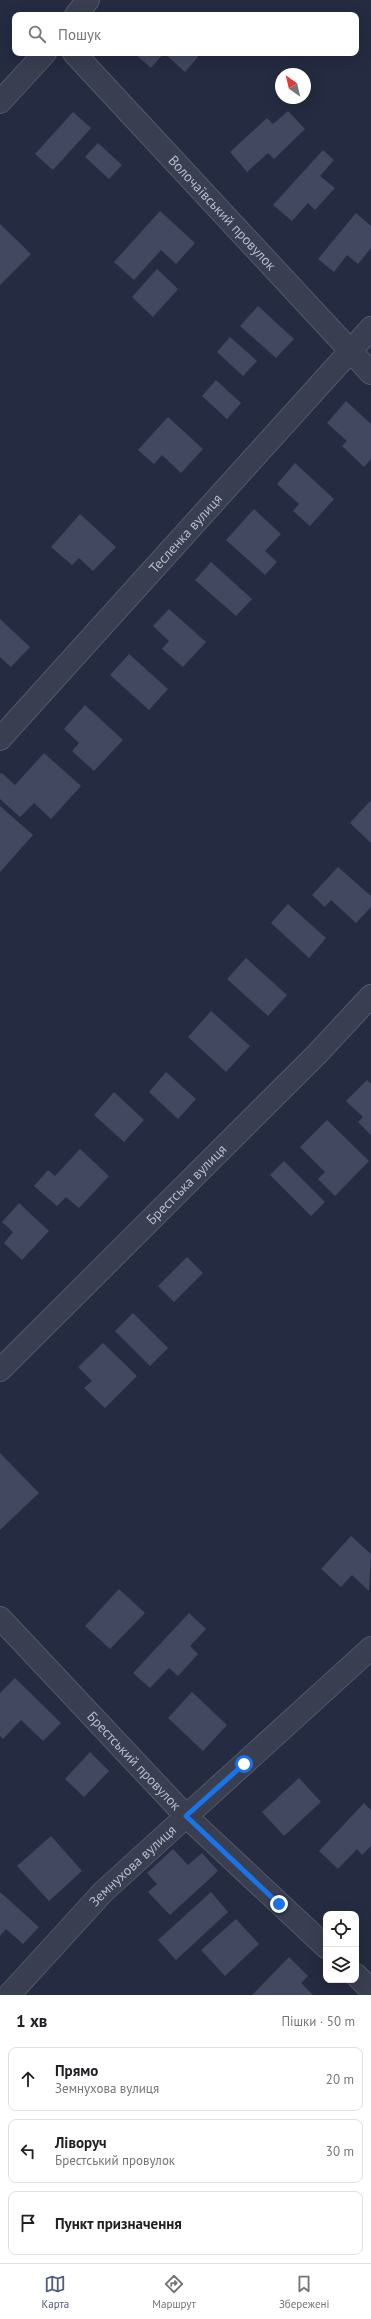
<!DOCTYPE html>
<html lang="uk">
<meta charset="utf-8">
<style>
:root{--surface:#fff;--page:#f2f2f2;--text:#202124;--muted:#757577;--line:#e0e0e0;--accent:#515b83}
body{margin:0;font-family:"PT Sans",sans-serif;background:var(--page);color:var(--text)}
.controls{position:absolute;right:12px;bottom:12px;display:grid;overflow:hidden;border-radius:8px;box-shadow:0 4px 16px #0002}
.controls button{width:36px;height:36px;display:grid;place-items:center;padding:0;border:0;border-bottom:1px solid var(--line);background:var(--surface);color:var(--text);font:20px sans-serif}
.compass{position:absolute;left:275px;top:68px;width:36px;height:36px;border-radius:50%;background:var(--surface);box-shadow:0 4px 16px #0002;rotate:326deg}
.stop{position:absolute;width:12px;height:12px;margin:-9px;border:3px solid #1a73e8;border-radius:50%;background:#fff}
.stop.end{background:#1a73e8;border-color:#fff;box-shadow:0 1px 4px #0008}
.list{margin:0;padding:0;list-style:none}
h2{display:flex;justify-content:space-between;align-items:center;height:52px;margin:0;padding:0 16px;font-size:17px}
h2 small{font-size:13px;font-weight:400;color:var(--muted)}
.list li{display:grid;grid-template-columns:26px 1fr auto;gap:12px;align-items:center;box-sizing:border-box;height:64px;margin:0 8px 8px;padding:0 8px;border:1px solid var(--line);border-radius:8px}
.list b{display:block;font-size:15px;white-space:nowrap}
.list p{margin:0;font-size:13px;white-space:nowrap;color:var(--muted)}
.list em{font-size:13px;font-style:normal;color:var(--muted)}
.icon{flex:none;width:22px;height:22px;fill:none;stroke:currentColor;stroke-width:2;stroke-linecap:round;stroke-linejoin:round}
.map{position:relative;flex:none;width:371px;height:1995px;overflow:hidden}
.search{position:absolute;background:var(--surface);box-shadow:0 4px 16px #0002;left:12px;right:12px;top:12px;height:44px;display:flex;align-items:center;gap:10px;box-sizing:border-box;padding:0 14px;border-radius:8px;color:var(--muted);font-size:15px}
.sheet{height:268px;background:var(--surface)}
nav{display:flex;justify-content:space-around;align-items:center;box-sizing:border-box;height:56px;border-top:1px solid var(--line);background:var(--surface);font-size:11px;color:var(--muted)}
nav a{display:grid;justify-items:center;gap:2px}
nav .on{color:var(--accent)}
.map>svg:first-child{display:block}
</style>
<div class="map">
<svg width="371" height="1995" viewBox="0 0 371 1995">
<rect width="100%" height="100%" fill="#252b40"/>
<!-- building -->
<g fill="#414860">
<path d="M134,53H193L198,57L185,72L164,53L151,68Z"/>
<path d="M288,111L305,129L274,159L268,153L247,172L230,152L267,118L273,124Z"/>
<path d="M73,112L91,128L53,170L35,154Z"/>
<path d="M98,143L122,165L109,179L85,157Z"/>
<path d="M323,150L334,160L320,176L335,188L315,210L308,203L292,221L273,205Z"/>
<path d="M160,211L195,243L176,264L161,250L134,280L114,262Z"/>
<path d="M356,213L371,226V248L358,264L347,255L334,272L318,259Z"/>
<path d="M0,224L31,254L0,285Z"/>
<path d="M157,269L178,289L153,317L132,297Z"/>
<path d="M258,306L294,339L276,358L240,326Z"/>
<path d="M230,337L257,361L243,376L217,352Z"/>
<path d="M216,380L241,403L227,419L202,396Z"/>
<path d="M346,401L371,424V459L364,467L342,446L347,441L327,423Z"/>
<path d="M168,417L203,449L181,473L162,455L154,464L138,450Z"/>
<path d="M295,463L334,499L310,526L293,511L299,504L277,484Z"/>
<path d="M254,509L281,534L265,551L277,562L265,575L226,540Z"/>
<path d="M80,514L116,547L93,571L79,558L72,565L51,547Z"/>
<path d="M211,562L252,599L236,616L195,580Z"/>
<path d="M169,609L206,642L183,667L162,649L169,641L153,626Z"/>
<path d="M0,619L30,647L11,667L0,657Z"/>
<path d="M129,654L168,689L149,710L110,675Z"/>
<path d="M85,705L123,740L94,771L72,751L79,743L64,729Z"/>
<path d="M44,753L81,786L51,819L34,803L20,817L0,799V774L2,773L15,785Z"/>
<path d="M370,801L371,802V843L350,823Z"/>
<path d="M0,806L33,835L0,872Z"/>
<path d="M338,867L371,896V907L356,923L331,900L325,907L312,895Z"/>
<path d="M288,904L326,938L309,958L271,923Z"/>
<path d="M246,958L287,995L268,1016L227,979Z"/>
<path d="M211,1011L250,1046L226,1072L188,1037Z"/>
<path d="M166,1072L196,1099L178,1119L149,1092Z"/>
<path d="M367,1080L371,1084V1135L358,1122L363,1117L346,1101Z"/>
<path d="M114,1092L144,1120L124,1142L94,1115Z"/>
<path d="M327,1120L369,1161L335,1196L318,1179L325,1172L300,1147Z"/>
<path d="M80,1149L109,1176L79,1208L66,1197L57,1206L34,1186L48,1170L55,1176Z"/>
<path d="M284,1161L325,1202L311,1216L270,1175Z"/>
<path d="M19,1203L49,1231L22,1260L4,1243L13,1232L2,1222Z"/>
<path d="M187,1257L203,1273L174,1302L158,1286Z"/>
<path d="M133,1313L168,1348L150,1366L115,1331Z"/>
<path d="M103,1343L137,1376L105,1408L84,1388L92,1381L78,1367Z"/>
<path d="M0,1453L39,1493L0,1530Z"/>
<path d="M351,1536L371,1554L369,1591L352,1575L341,1587L321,1569Z"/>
<path d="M119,1589L145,1613L110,1649L85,1626Z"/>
<path d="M189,1613L206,1629L190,1646L198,1654L178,1676L169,1668L150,1688L133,1673Z"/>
<path d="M15,1678L61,1723L43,1741L21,1720L3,1739L0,1736V1693Z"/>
<path d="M192,1692L227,1725L203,1751L168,1718Z"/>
<path d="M90,1752L109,1771L84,1797L65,1779Z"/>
<path d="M299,1778L321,1802L284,1836L262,1812Z"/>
<path d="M364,1803L371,1810V1846L362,1855L357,1849L338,1869L319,1851Z"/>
<path d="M51,1836L82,1871L49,1901L17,1866Z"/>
<path d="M173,1849L188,1865L202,1853L218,1871L170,1915L148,1892L157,1884L147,1873Z"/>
<path d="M0,1892L39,1927L23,1944L6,1929L0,1936Z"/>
<path d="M211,1892L228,1912L176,1960L158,1940Z"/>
<path d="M236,1919L259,1944L225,1976L201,1950Z"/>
<path d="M289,1957L308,1976L301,1983L313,1995H252Z"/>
</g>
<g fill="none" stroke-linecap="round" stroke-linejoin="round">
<defs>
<g id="minor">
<path d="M76,15L88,0"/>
<path id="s1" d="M74,53L371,373"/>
<path d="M0,102L45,53"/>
<path id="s2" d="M0,739L371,328"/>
<path id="s3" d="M0,1370L317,1054L371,996"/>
<path id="s4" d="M0,1618L186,1816L326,1947"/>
<path d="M356,1975L371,1990"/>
<path id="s5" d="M9,1995L103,1892L371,1648"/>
</g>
</defs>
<!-- minor casing -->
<use href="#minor" stroke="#54596a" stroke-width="24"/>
<!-- minor -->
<use href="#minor" stroke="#393e50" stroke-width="22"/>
</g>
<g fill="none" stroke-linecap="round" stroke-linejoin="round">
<!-- route -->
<path stroke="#1a73e8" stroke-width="5" d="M244,1764L186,1816L279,1904"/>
</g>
<g text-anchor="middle" stroke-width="4" stroke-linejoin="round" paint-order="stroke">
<!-- street labels -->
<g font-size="14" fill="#b6baca" stroke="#1e2335">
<text dy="5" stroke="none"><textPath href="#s1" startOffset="218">Волочаївський провулок</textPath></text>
<text dy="5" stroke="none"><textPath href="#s2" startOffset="277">Тесленка вулиця</textPath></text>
<text dy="5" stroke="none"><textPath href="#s3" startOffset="263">Брестська вулиця</textPath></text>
<text dy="5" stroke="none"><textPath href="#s4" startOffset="196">Брестський провулок</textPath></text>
<text dy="5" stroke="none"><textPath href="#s5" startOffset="179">Земнухова вулиця</textPath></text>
</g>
</g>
</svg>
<div class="controls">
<button><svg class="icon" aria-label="locate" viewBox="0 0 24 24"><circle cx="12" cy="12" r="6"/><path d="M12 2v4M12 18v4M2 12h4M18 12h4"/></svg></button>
<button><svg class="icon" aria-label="layers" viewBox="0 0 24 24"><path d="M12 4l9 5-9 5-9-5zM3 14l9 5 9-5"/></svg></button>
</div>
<svg class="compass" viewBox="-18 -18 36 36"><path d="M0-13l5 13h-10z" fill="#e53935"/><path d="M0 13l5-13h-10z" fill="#757577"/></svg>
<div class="stop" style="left:244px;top:1764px"></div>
<div class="stop end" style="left:279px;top:1904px"></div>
<div class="search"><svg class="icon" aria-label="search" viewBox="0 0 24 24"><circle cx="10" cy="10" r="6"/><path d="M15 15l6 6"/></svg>Пошук</div>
</div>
<section class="sheet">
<h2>1 хв<small>Пішки · 50 m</small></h2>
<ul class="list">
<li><svg class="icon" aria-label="ahead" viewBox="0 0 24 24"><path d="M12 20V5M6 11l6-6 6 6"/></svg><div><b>Прямо</b><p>Земнухова вулиця</p></div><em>20 m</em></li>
<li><svg class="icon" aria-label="left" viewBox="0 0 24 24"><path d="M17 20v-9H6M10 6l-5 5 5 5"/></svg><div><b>Ліворуч</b><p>Брестський провулок</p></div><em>30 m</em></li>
<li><svg class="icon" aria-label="arrive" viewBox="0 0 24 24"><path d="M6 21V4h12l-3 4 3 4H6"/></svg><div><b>Пункт призначення</b></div></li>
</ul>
</section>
<nav>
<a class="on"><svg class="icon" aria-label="map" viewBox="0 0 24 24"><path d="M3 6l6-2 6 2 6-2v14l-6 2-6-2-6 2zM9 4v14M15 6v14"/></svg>Карта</a>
<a><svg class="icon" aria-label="directions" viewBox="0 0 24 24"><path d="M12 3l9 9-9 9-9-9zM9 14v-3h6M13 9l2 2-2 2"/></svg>Маршрут</a>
<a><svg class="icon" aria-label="saved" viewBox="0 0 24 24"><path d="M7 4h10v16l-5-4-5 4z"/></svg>Збережені</a>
</nav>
